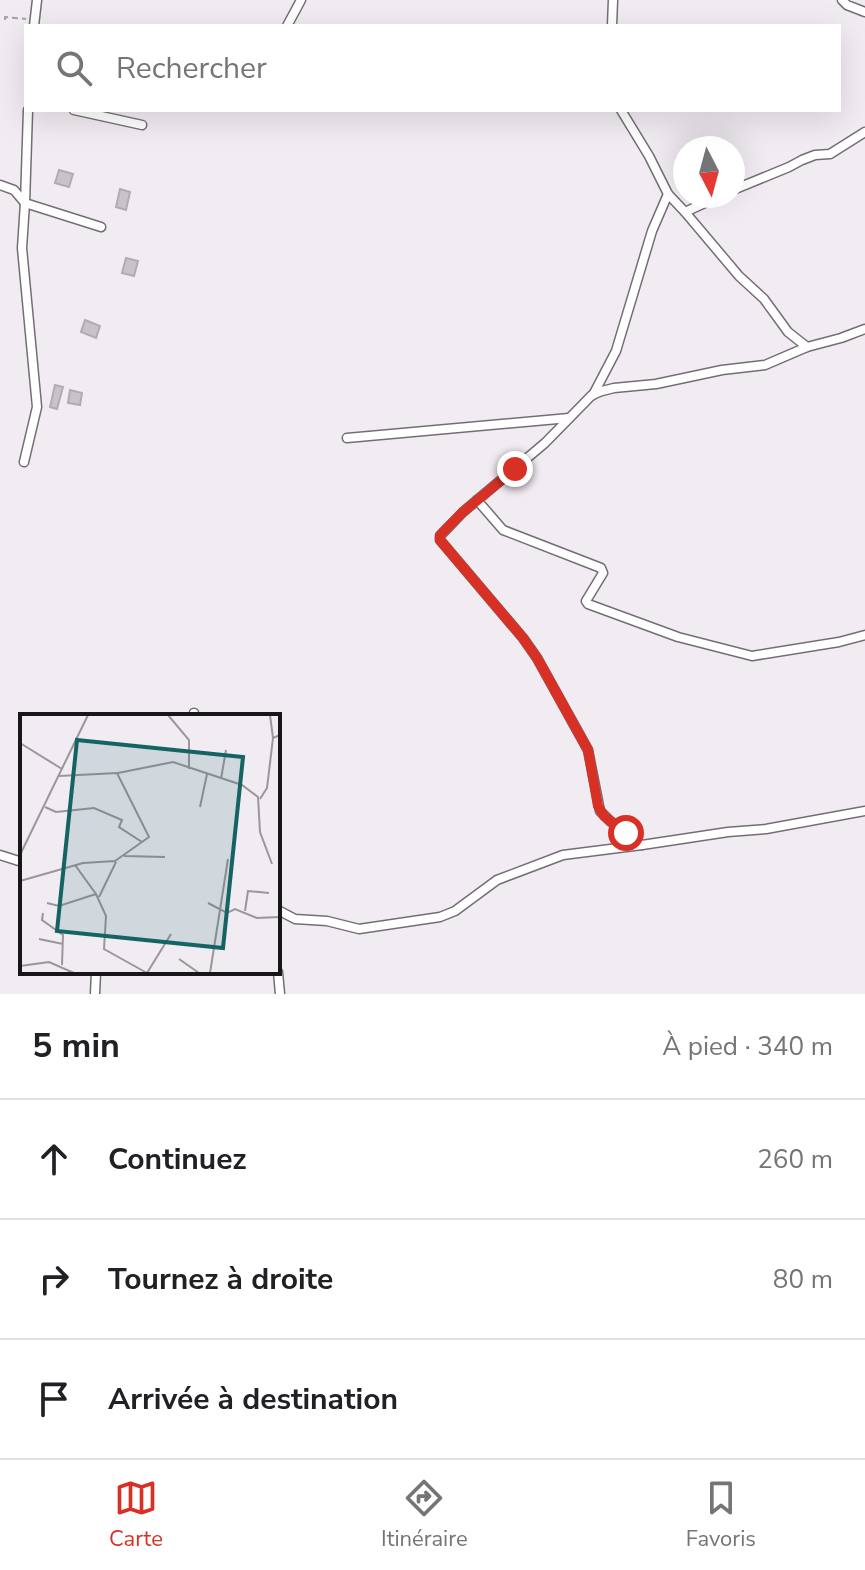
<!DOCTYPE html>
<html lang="fr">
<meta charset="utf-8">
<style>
:root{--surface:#fff;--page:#f2f2f2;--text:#202124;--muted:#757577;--line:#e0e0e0;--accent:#d93025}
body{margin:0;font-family:"Nunito Sans",sans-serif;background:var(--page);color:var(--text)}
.compass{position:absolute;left:673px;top:136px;width:72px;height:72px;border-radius:50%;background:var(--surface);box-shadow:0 8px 32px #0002;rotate:174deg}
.stop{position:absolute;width:24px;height:24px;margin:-18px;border:6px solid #d93025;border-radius:50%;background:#fff}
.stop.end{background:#d93025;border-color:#fff;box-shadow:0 2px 8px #0008}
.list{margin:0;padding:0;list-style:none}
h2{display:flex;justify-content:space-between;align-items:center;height:104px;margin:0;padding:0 32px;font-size:34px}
h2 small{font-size:26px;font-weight:400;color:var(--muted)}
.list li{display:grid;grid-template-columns:52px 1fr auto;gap:24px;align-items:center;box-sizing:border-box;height:120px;padding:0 32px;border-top:2px solid var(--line)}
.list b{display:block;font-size:30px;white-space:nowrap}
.list em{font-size:26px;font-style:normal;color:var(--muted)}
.icon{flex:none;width:44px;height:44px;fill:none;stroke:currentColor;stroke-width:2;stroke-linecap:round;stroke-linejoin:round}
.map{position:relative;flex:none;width:865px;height:994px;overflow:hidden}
.search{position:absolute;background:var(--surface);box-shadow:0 8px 32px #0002;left:24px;right:24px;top:24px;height:88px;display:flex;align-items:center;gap:20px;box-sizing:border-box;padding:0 28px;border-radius:0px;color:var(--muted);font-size:30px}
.sheet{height:464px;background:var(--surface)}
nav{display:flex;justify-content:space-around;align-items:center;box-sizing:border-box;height:112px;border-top:2px solid var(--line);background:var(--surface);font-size:22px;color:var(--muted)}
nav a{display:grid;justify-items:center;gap:4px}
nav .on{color:var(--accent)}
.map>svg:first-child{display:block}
</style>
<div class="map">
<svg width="865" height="994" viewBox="0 0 865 994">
<rect width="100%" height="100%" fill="#f1ebf2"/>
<!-- building -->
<g fill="#c9c3c9" stroke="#b1abb2" stroke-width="2">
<path d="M59,170L73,174L69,187L55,183Z"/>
<path d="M120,189L130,192L126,210L116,207Z"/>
<path d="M126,258L138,261L134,276L122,273Z"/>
<path d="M85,320L100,326L96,338L81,332Z"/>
<path d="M55,385L63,387L57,409L50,407Z"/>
<path d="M70,390L82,393L80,405L68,403Z"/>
</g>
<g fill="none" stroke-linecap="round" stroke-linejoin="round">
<defs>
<g id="minor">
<path d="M842,0L847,5L865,12"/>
<path d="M34,26L37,0"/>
<path d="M287,26L301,0"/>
<path d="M612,26L613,0"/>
<path d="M74,110L142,125"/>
<path d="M621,110L649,156L668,194L685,212L720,196"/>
<path d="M0,185L14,190L25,203L101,227"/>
<path d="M733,190L789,167L802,160L815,155L830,154L865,132"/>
<path d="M685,212L739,276L764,299L788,332L807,347"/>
<path d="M865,329L841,338L807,347L765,365L722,370L656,384L614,388L602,391L592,395L545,443L463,512L440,536V540L523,638L537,658L588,750L600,811L610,821L642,845L728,832L766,829L865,811"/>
<path d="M593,395L616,351L652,231L668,194"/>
<path d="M347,438L569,418"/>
<path d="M24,462L37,407L22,248L25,203L28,110"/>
<path d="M477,500L503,530L601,568L603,573L586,601L588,604L678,637L752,656L839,642L865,635"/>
<path d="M194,716V713"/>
<path d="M0,855L22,862"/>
<path d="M278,910L295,919L327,921L359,929L440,917L455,911L497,880L563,855L642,845"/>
<path d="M278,972L280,994"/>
<path d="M95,994L96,972"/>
</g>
</defs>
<!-- minor casing -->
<use href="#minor" stroke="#746e74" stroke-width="11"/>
<!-- path -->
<path stroke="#a5a1a6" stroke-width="2" stroke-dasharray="6 4" stroke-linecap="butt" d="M5,20V17L26,19"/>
<!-- minor -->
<use href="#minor" stroke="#fff" stroke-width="8"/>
</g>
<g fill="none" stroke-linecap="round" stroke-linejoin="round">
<!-- route -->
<path stroke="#d93025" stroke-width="10" d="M515,469L463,512L440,535V540L523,638L537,658L588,750L598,806L604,816L626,833"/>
</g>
<!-- overview -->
<g transform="translate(20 714)">
<rect width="260" height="260" fill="#f1ebf2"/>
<path fill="none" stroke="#9a969b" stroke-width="2" d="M148,1L169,26V55M250,1L253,24L260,21M0,29L42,55M98,59L153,48L222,71L238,83L240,118L252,150M201,65L206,36M240,85L247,74L253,24M25,93L36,98L74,94L102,106L99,113L122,128M180,93L187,60M0,141L68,1M104,142L145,143M55,151L76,180M0,167L63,149L95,147L129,123L97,59L39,62M79,183L96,148M27,189L39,192L76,180L86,202L84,235L127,259M188,189L207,199L215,195L237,204L260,203M225,197L228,177L249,179M23,199L22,206L43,221L42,251M19,225L43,230M159,245L179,259M0,252L29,248L54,259M127,259L151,220M190,259L208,145"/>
<path fill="#146464" fill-opacity="0.15" stroke="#146464" stroke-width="4" d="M57,26L223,43L203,234L37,217Z"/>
<rect width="260" height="260" fill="none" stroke="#181618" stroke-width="4"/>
</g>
</svg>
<svg class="compass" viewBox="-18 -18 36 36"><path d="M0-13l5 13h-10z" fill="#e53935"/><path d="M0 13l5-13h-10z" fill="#757577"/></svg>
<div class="stop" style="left:626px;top:833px"></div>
<div class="stop end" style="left:515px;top:469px"></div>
<div class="search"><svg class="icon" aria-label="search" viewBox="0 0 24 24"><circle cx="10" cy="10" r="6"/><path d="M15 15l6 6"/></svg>Rechercher</div>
</div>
<section class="sheet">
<h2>5 min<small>À pied · 340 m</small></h2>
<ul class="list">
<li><svg class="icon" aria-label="ahead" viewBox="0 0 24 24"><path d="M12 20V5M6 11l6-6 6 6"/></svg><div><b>Continuez</b></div><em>260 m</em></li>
<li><svg class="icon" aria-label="right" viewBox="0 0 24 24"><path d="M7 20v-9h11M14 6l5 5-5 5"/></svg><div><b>Tournez à droite</b></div><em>80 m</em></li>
<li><svg class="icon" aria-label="arrive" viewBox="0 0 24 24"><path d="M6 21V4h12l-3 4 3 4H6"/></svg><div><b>Arrivée à destination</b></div></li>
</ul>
</section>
<nav>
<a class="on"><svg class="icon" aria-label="map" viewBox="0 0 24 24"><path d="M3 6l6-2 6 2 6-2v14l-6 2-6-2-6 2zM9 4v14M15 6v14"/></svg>Carte</a>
<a><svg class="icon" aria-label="directions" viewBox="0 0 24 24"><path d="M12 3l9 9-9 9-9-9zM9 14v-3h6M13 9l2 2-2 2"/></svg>Itinéraire</a>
<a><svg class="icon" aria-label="saved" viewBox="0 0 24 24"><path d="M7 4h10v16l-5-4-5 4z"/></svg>Favoris</a>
</nav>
